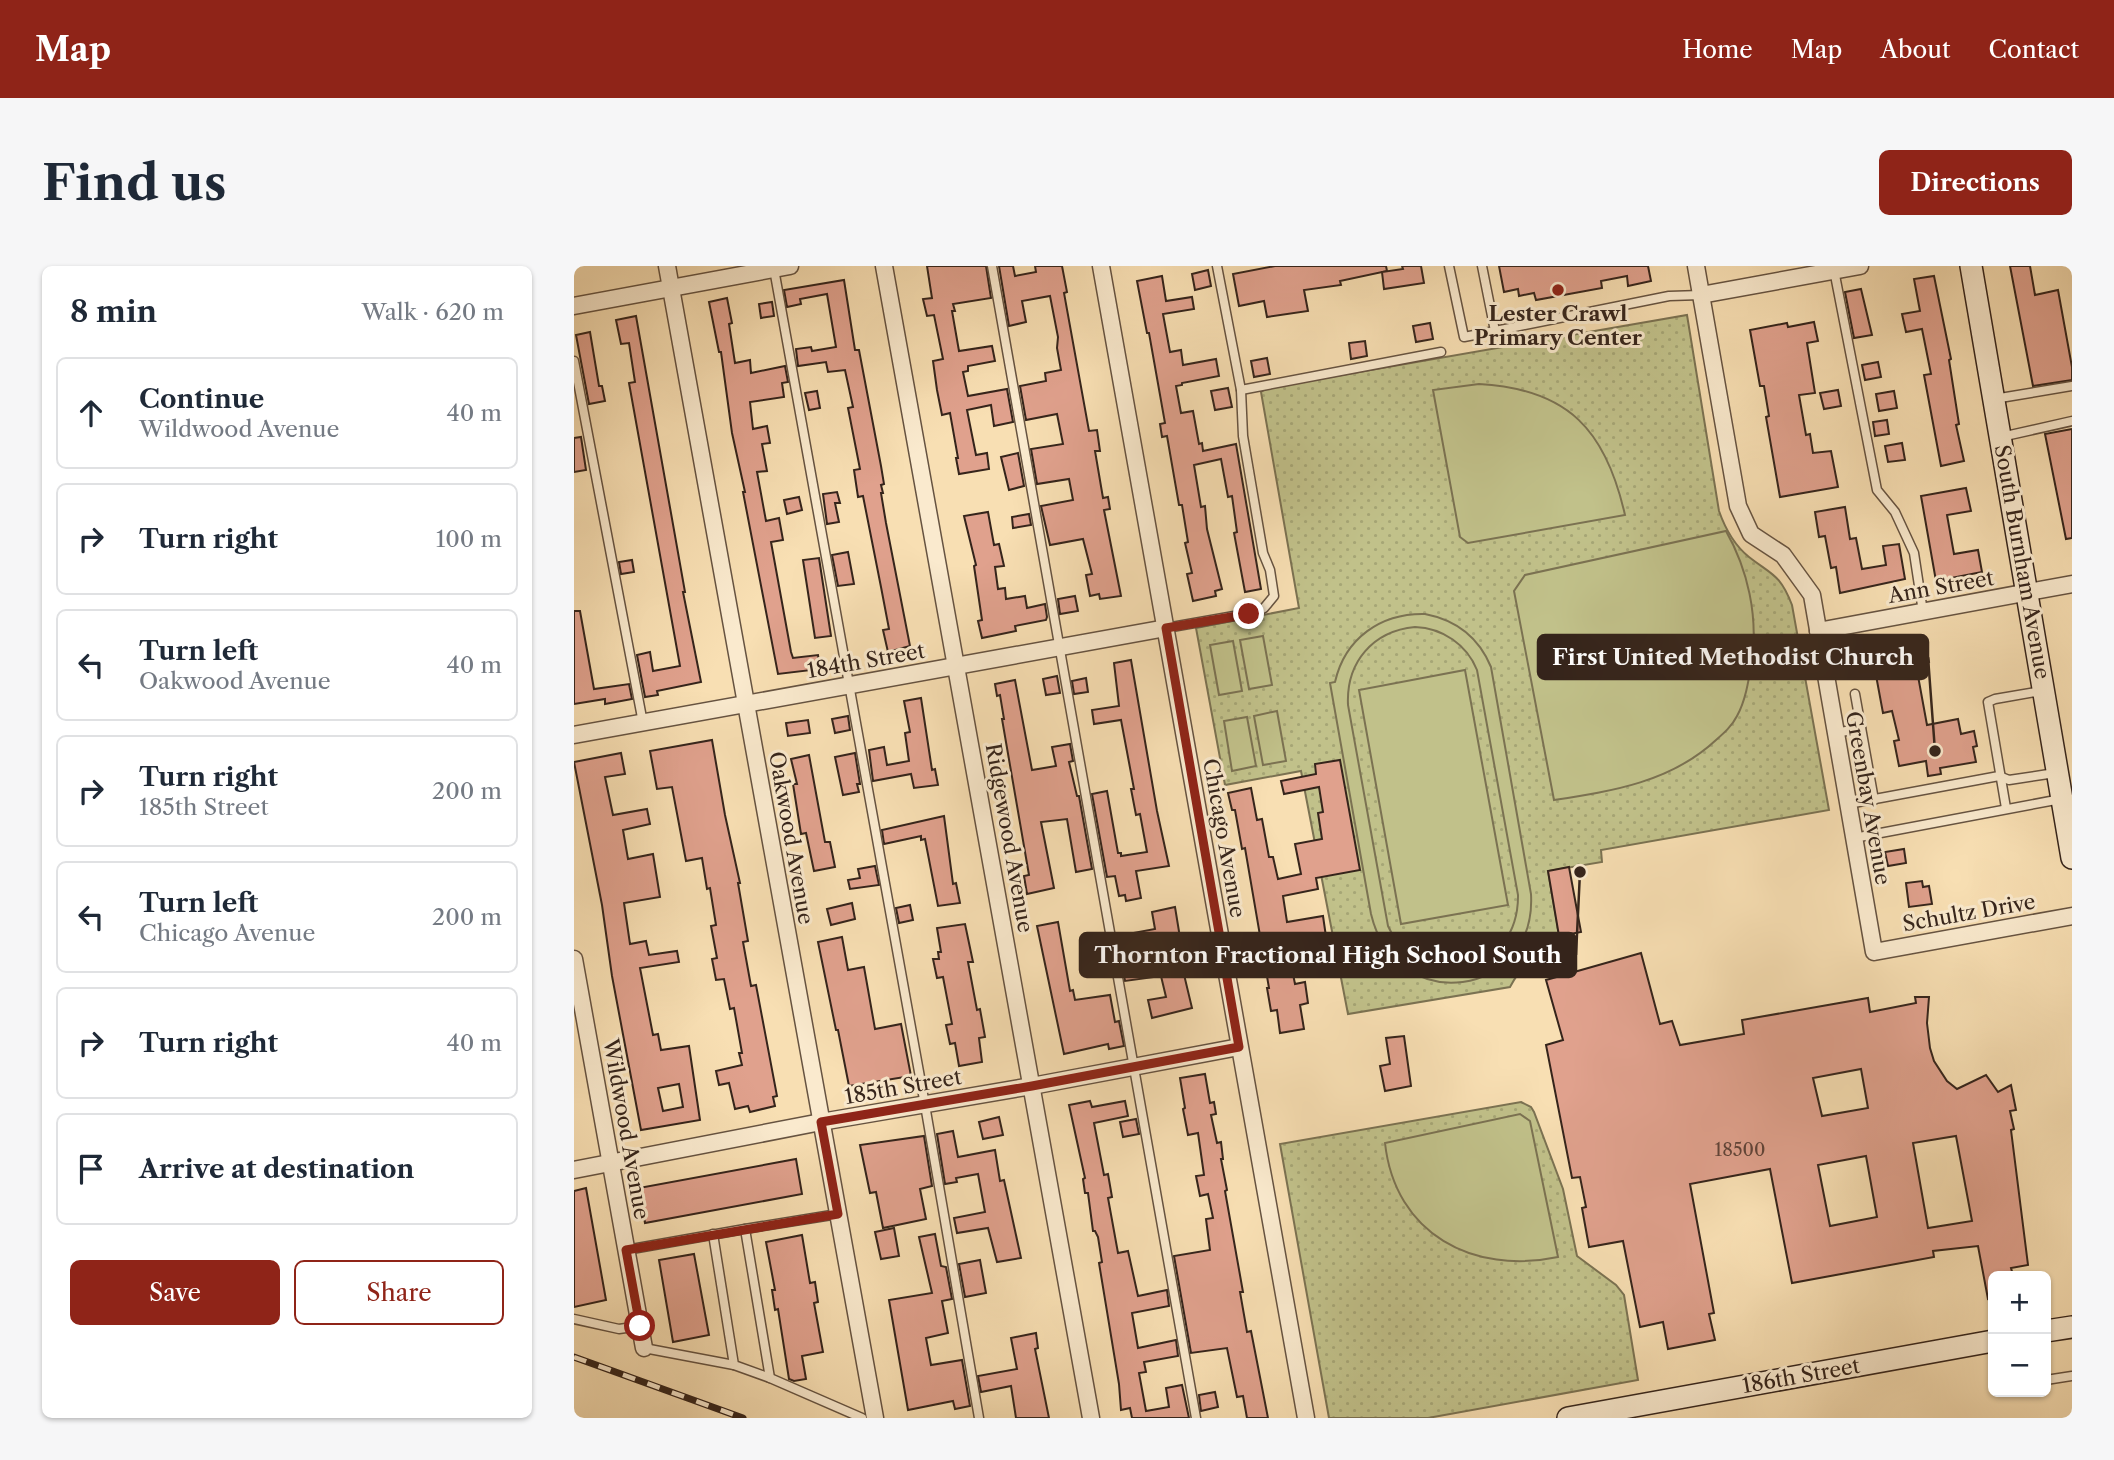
<!DOCTYPE html>
<meta charset="utf-8">
<style>
:root{--surface:#fff;--page:#f6f6f7;--text:#1f2937;--muted:#747a83;--line:#e0e1e3;--accent:#8f2418}
body{margin:0;font-family:"Libre Caslon Text",serif;background:var(--page);color:var(--text)}
.controls{position:absolute;right:21px;bottom:21px;display:grid;overflow:hidden;border-radius:10px;box-shadow:0 2px 5px #0004}
.controls button{width:63px;height:63px;display:grid;place-items:center;padding:0;border:0;border-bottom:2px solid var(--line);background:var(--surface);color:var(--text);font:35px sans-serif}
.stop{position:absolute;width:21px;height:21px;margin:-16px;border:5px solid #8f2418;border-radius:50%;background:#fff}
.stop.end{background:#8f2418;border-color:#fff;box-shadow:0 2px 7px #0008}
.list{margin:0;padding:0;list-style:none}
h2{display:flex;justify-content:space-between;align-items:center;height:91px;margin:0;padding:0 28px;font-size:30px}
h2 small{font-size:23px;font-weight:400;color:var(--muted)}
.list li{display:grid;grid-template-columns:46px 1fr auto;gap:21px;align-items:center;box-sizing:border-box;height:112px;margin:0 14px 14px;padding:0 14px;border:2px solid var(--line);border-radius:10px}
.list b{display:block;font-size:26px;white-space:nowrap}
.list p{margin:0;font-size:23px;white-space:nowrap;color:var(--muted)}
.list em{font-size:23px;font-style:normal;color:var(--muted)}
.actions{display:flex;gap:14px;padding:21px 28px}
.actions a{flex:1;padding:16px 0;border:2px solid var(--accent);border-radius:10px;text-align:center;font-size:24px;color:var(--accent)}
.actions .main{background:var(--accent);color:#fff}
.icon{flex:none;width:38px;height:38px;fill:none;stroke:currentColor;stroke-width:2;stroke-linecap:round;stroke-linejoin:round}
.map{position:relative;flex:none;width:1498px;height:1152px;overflow:hidden;border-radius:10px}
header{display:flex;align-items:center;gap:42px;box-sizing:border-box;height:98px;padding:0 35px;background:var(--accent);color:#fff}
header strong{font-size:33px}
nav{display:flex;gap:38px;margin-inline-start:auto;font-size:24px}
.intro{display:flex;align-items:center;justify-content:space-between;box-sizing:border-box;height:168px;padding:0 42px}
h1{margin:0;font-size:49px}
.button{padding:18px 32px;border-radius:10px;background:var(--accent);color:#fff;font-size:24px;font-weight:700}
main{display:flex;gap:42px;padding:0 42px}
aside{flex:1;background:var(--surface);border-radius:10px;box-shadow:0 2px 5px #0004}
.map>svg:first-child{display:block}
</style>
<header>
<strong>Map</strong>
<nav><a>Home</a><a>Map</a><a>About</a><a>Contact</a></nav>
</header>
<div class="intro"><h1>Find us</h1><a class="button">Directions</a></div>
<main>
<aside>
<h2>8 min<small>Walk · 620 m</small></h2>
<ul class="list">
<li><svg class="icon" aria-label="ahead" viewBox="0 0 24 24"><path d="M12 20V5M6 11l6-6 6 6"/></svg><div><b>Continue</b><p>Wildwood Avenue</p></div><em>40 m</em></li>
<li><svg class="icon" aria-label="right" viewBox="0 0 24 24"><path d="M7 20v-9h11M14 6l5 5-5 5"/></svg><div><b>Turn right</b></div><em>100 m</em></li>
<li><svg class="icon" aria-label="left" viewBox="0 0 24 24"><path d="M17 20v-9H6M10 6l-5 5 5 5"/></svg><div><b>Turn left</b><p>Oakwood Avenue</p></div><em>40 m</em></li>
<li><svg class="icon" aria-label="right" viewBox="0 0 24 24"><path d="M7 20v-9h11M14 6l5 5-5 5"/></svg><div><b>Turn right</b><p>185th Street</p></div><em>200 m</em></li>
<li><svg class="icon" aria-label="left" viewBox="0 0 24 24"><path d="M17 20v-9H6M10 6l-5 5 5 5"/></svg><div><b>Turn left</b><p>Chicago Avenue</p></div><em>200 m</em></li>
<li><svg class="icon" aria-label="right" viewBox="0 0 24 24"><path d="M7 20v-9h11M14 6l5 5-5 5"/></svg><div><b>Turn right</b></div><em>40 m</em></li>
<li><svg class="icon" aria-label="arrive" viewBox="0 0 24 24"><path d="M6 21V4h12l-3 4 3 4H6"/></svg><div><b>Arrive at destination</b></div></li>
</ul>
<div class="actions"><a class="main">Save</a><a>Share</a></div>
</aside>
<div class="map">
<svg width="1498" height="1152" viewBox="0 0 1498 1152">
<defs>
<pattern id="grass-dots" width="8" height="8" patternUnits="userSpaceOnUse" patternTransform="scale(1.75)"><rect width="8" height="8" fill="#c1c18a"/><path d="M2 2h.1M6 6h.1" fill="none" stroke="#a6a676" stroke-width="1.8" stroke-linecap="round"/></pattern>
</defs>
<rect width="100%" height="100%" fill="#f8dfb3"/>
<filter id="stains"><feTurbulence type="fractalNoise" baseFrequency=".00286" numOctaves="4"/><feColorMatrix values="0 0 0 0 .2 0 0 0 0 .09 0 0 0 0 .02 0 0 0 .5 -.17"/></filter>
<radialGradient id="worn" r=".72"><stop offset=".6" stop-color="#630" stop-opacity="0"/><stop offset="1" stop-color="#630" stop-opacity=".3"/></radialGradient>
<!-- grass -->
<g fill="url(#grass-dots)" stroke="#7b7252" stroke-width="2">
<path d="M1113,49L1145,245C1151,262 1160,279 1175,291C1198,309 1206,308 1218,339L1255,544L1027,584L1028,596L974,605L987,680C960,689 950,695 936,721L774,748L727,505L651,519L622,362L725,342L687,126L693,122Z"/>
<path d="M947,836L957,841L960,846L989,923L1003,990L1042,1019L1050,1029L1064,1114L854,1152H755L706,878Z"/>
</g>
<!-- pitch -->
<g fill="#c1c18a" stroke="#7b7252" stroke-width="2" fill-rule="evenodd">
<path d="M905,118C995,123 1032,165 1051,249L894,277L886,271L859,124Z"/>
<path d="M1152,265C1174,304 1184,350 1178,394C1175,412 1172,434 1163,450C1158,460 1150,467 1142,474C1097,516 1039,525 980,534L940,325L951,309Z"/>
<path d="M851,348C882,354 905,372 917,401L957,628C963,732 822,752 797,648L756,417L761,416C771,372 807,347 851,348ZM841,361C869,362 893,379 903,404L944,629C945,709 848,733 814,660L774,439C772,396 799,365 841,361Z"/>
<path d="M689,370L698,419L675,423L666,374Z"/>
<path d="M659,375L668,425L645,429L636,379Z"/>
<path d="M891,404L934,639L827,658L785,424Z"/>
<path d="M703,445L712,495L689,499L680,450Z"/>
<path d="M673,451L682,500L658,505L650,455Z"/>
<path d="M946,848L956,855L984,991C899,1009 821,968 811,877Z"/>
</g>
<!-- building -->
<g fill="#e0a18d" stroke="#35241b" stroke-width="2" fill-rule="evenodd">
<path d="M353,0H412L417,32L379,38L381,45H378L385,85L418,80L421,95L394,100V105L389,106L394,130L433,123L439,156L420,160L417,139L393,144L402,189L413,187L415,203L385,208L382,192H384L376,147L368,149L363,124L359,95L369,93L360,49L353,50L349,33L358,32Z"/>
<path d="M425,0H439L441,10L462,6L461,0H488L493,26L490,27L515,165L523,164L526,185H521L529,232L534,231L536,243L530,244L547,330L526,333L525,328L516,330L512,309L518,308L509,273L476,279L467,240L499,234L495,213L463,218L457,183L489,178L483,148L452,154L446,120L472,115L471,107L487,104L483,82L484,71L476,30L448,35L452,56L435,60Z"/>
<path d="M701,0H812L813,5L766,15L767,19L730,24L734,45L693,51L690,35L665,40L659,8Z"/>
<path d="M828,0H847L850,17L810,23L808,6L829,3Z"/>
<path d="M925,0H1074L1077,15L1054,20L1053,10L1027,15L1028,22L962,34L960,27L945,30L944,23L930,26Z"/>
<path d="M1436,0H1456L1461,29L1484,24L1498,101V114L1459,120Z"/>
<path d="M634,4L637,20L621,24L618,8Z"/>
<path d="M588,10L592,35L618,31L620,43L589,48L596,86L607,84L609,99L642,93L645,110L608,117V119L602,120L607,147L619,145L625,178L628,177L629,185L662,178L687,323L671,326L660,267L663,266L658,230L654,231L647,193L620,199L627,241L631,240L633,263L648,323L641,325L642,330L619,335L613,308L618,307L611,277L614,276L608,239H605L593,170L588,171L586,158L591,157L575,67H573L563,15Z"/>
<path d="M1360,10L1377,93L1375,94L1385,158L1382,159L1390,195L1367,200L1350,109L1357,108L1348,63L1332,66L1328,48L1346,45L1340,13Z"/>
<path d="M270,14L281,84H285L307,200L310,218L307,219L309,227H307L312,257L336,380L314,386L309,364L315,363L307,321L289,230L284,231L280,204L286,203L274,142L279,141L271,104L254,106L252,96L224,100L222,83L237,81L238,85L262,81L253,28L226,33L227,38L213,41L210,24Z"/>
<path d="M1287,23L1298,69L1280,72L1271,26Z"/>
<path d="M153,32L158,57L155,58L161,97L176,94L177,107L211,100L214,116L208,117L210,131L176,136L179,163L193,160L196,177L188,178L193,205L183,206L192,255L205,252L209,274L197,276L217,386L219,392L244,389L246,403L204,408L169,226H171L158,167L147,86H145L135,36Z"/>
<path d="M198,36L200,50L187,52L185,38Z"/>
<path d="M62,50L111,326H109L127,416L83,425L84,429L71,431L63,389L76,386L79,405L106,400L55,117L61,116L55,77L47,78L42,54Z"/>
<path d="M1240,56L1244,75L1233,77L1241,127L1225,129L1232,169L1236,168L1239,187L1257,185L1264,221L1206,231L1192,151L1195,150L1190,120H1186L1176,64L1213,57L1214,61Z"/>
<path d="M856,57L859,73L842,76L839,60Z"/>
<path d="M16,66L25,120H28L31,135L15,138L2,69Z"/>
<path d="M791,75L793,90L777,93L775,77Z"/>
<path d="M693,92L696,108L680,111L677,95Z"/>
<path d="M1304,96L1307,111L1291,114L1288,99Z"/>
<path d="M654,122L658,141L641,144L637,125Z"/>
<path d="M1264,124L1267,140L1250,143L1246,127Z"/>
<path d="M243,125L246,142L235,144L231,127Z"/>
<path d="M1320,125L1323,142L1305,145L1302,128Z"/>
<path d="M1313,154L1315,168L1301,170L1299,156Z"/>
<path d="M1498,163V272L1492,273L1471,168Z"/>
<path d="M7,171L12,204L0,206V172Z"/>
<path d="M1328,177L1331,194L1314,196L1311,180Z"/>
<path d="M444,187L450,220L435,224L427,191Z"/>
<path d="M1392,222L1397,245L1373,249L1380,288L1404,284L1408,306L1362,315L1347,230Z"/>
<path d="M263,226L266,237H261L265,256L253,258L249,228Z"/>
<path d="M225,231L228,244L213,248L210,234Z"/>
<path d="M1271,241L1276,273L1282,272L1288,303L1312,299L1309,280L1325,278L1331,313L1266,327L1262,301L1257,302L1251,270L1245,271L1241,246Z"/>
<path d="M414,246L420,279L425,278L430,300L421,301L424,323L431,322L432,333L451,330L453,342L471,338L473,351L472,354L441,360L442,365L408,372L404,355L408,354L400,300L402,299L390,250Z"/>
<path d="M455,248L457,259L439,262L438,251Z"/>
<path d="M274,286L280,318L264,320L258,289Z"/>
<path d="M245,292L257,370L241,372L229,294Z"/>
<path d="M58,294L60,306L47,308L45,296Z"/>
<path d="M501,330L504,345L486,348L484,333Z"/>
<path d="M0,345H6L20,423L55,418L58,433L31,438V433L0,438Z"/>
<path d="M1352,380L1355,396L1342,399L1353,459L1384,453L1387,468L1400,465L1403,480L1399,481L1402,496L1366,502L1367,508L1354,510L1352,495L1325,500L1320,475L1325,474L1318,445L1309,447L1301,404L1310,402L1308,389Z"/>
<path d="M557,394L583,545L595,600L562,605L567,632L552,635L551,629L545,630L541,610L533,611L518,528L533,525L544,587H547V590L573,586L566,548L562,549L557,523H560L547,454L520,458L518,444L545,440L540,397Z"/>
<path d="M483,410L486,427L472,429L469,413Z"/>
<path d="M512,412L514,426L500,428L498,415Z"/>
<path d="M441,414L458,504L482,500L478,481L496,478L499,495L495,496L503,530H505L518,603L502,606L493,553L467,556L480,622L453,628L450,610L455,609L428,453H430L426,429L423,430L421,418Z"/>
<path d="M347,432L358,504L361,503L364,519L340,522L337,508L299,515L295,484L310,481L313,499L335,495L331,467L336,466L330,435Z"/>
<path d="M274,450L276,464L261,467L258,453Z"/>
<path d="M234,454L236,467L214,470L212,457Z"/>
<path d="M138,474L151,549L166,617H164L174,675L169,676L177,720L182,719L203,830L199,831L201,840L176,846L174,840L161,843L155,817L145,819L142,805L168,799L165,787H168L160,742L156,743L150,713L142,714L138,693L143,692L137,660L142,659L136,622L133,623L128,592L112,595L98,521L83,523L76,485Z"/>
<path d="M47,487L51,508L31,511L39,549L73,543L76,558L49,564L54,593L79,588L86,631L50,637L56,678L72,675L75,689L103,685L105,696L66,702L79,769L84,768L87,784L115,780L126,854L67,864L38,710L28,639L0,496ZM105,818L109,841L89,845L84,822Z"/>
<path d="M281,487L286,518H283L285,526L269,529L261,491Z"/>
<path d="M235,489L251,576H256L261,601L240,605L232,567L227,568L219,518H223L217,493Z"/>
<path d="M766,494L786,604L742,612L744,623L709,630L713,656L749,650L757,705L741,708L734,670L712,673L721,718L731,716L734,737L726,739L730,763L706,767L703,744L697,745L693,722H695L671,582L668,583L661,544H658L654,527L677,522L683,554L688,553L695,591H699L704,613L727,608L721,578L748,573L744,547L749,546L745,521L710,528L707,515L742,508L741,498Z"/>
<path d="M370,550L379,618L382,617L386,637L364,640L351,573L347,574V570L310,578L308,564Z"/>
<path d="M1330,583L1332,597L1314,600L1311,586Z"/>
<path d="M301,600L305,619L276,623L274,614L286,612L284,603Z"/>
<path d="M995,601L1007,666L985,670L974,605Z"/>
<path d="M1348,615L1349,621L1355,620L1358,638L1335,641L1332,617Z"/>
<path d="M278,637L281,653L257,659L253,643Z"/>
<path d="M336,639L339,654L325,657L322,642Z"/>
<path d="M601,641L610,696H607L618,742L578,752L574,734L592,731L587,710L551,715L543,670L581,663L578,646Z"/>
<path d="M484,656L496,725L499,724L501,734L536,729L541,756L545,755L550,780L535,783L534,778L490,788L463,660Z"/>
<path d="M391,658L399,696H394L403,744L406,743L411,771L405,772L408,796L385,800L381,777L376,778L372,759L378,758L369,711L363,712L359,693H365L364,686H367L363,662Z"/>
<path d="M268,671L274,704L290,701L301,763L327,758L337,810L275,820L264,764H262L244,676Z"/>
<path d="M1067,687L1086,758L1098,755L1106,779L1170,768L1168,754L1294,732L1296,746L1342,737L1341,731H1355L1353,757L1356,782L1360,795L1373,815L1383,823L1412,809L1424,826L1437,819L1442,844L1436,845L1440,863L1437,864L1454,999L1437,1002L1439,1009L1419,1010V1032L1414,1033L1404,980L1359,985L1360,991L1218,1017L1196,903L1116,918L1140,1047L1135,1048L1141,1074L1094,1083L1089,1056L1066,1061L1049,975L1015,981L1008,942L1012,941L1006,911L998,912L972,779L989,774L972,714ZM1287,803L1294,842L1248,850L1239,812ZM1382,870L1398,955L1354,962L1339,877ZM1292,890L1303,951L1256,960L1244,899Z"/>
<path d="M830,770L837,820L811,825L806,800L816,798L812,772Z"/>
<path d="M631,808L636,837L640,836L642,848L637,849L643,877L647,876L649,893H647L653,924L651,925L669,1026H666L673,1066L677,1065L694,1152H673L669,1130L663,1131L653,1082L617,1087L600,990L636,984L632,953L639,952L634,928L626,930L622,910L630,909L624,867L614,869L609,843L611,842L606,812Z"/>
<path d="M516,835L518,841L551,835L554,850L520,857L530,909L534,908L538,931L534,932L544,987L554,985L564,1030L593,1024L595,1040L558,1047L564,1082L602,1074L604,1090L570,1096L572,1106L565,1107L572,1145L595,1141L592,1122L608,1119L615,1152H558L556,1142L547,1144L545,1118L525,997L528,996L524,971L521,965H519L514,927H511L509,913L511,912L495,839Z"/>
<path d="M425,851L429,869L409,873L405,856Z"/>
<path d="M562,853L565,868L549,871L546,856Z"/>
<path d="M379,865L384,891L421,884L426,915L430,914L447,992L423,996L414,962L383,967L380,952L411,946L404,908L382,912L383,916L371,918L363,868Z"/>
<path d="M350,870L358,920L346,923L352,953L309,962L302,926L296,927L286,879Z"/>
<path d="M222,893L228,928L71,957L65,922Z"/>
<path d="M12,922L32,1034L0,1041V925Z"/>
<path d="M320,962L325,990L307,993L301,966Z"/>
<path d="M361,968L367,1000L372,1001L378,1033L368,1035L374,1067L352,1072L357,1099L388,1094L396,1140L381,1143L379,1135L334,1144L315,1034L358,1027L345,971Z"/>
<path d="M228,969L236,1017L241,1016L244,1036L240,1037L249,1086L228,1090L232,1113L220,1115L215,1113L204,1043L201,1044L198,1024H201L192,976Z"/>
<path d="M120,988L135,1069L99,1076L85,994Z"/>
<path d="M406,994L412,1027L391,1031L385,998Z"/>
<path d="M462,1067L464,1082L461,1083L475,1152H442L437,1120L407,1126L404,1110L443,1103L437,1072Z"/>
<path d="M641,1126L644,1141L627,1145L625,1129Z"/>
</g>
<g fill="none" stroke-linecap="round" stroke-linejoin="round">
<defs>
<g id="lane">
<path d="M418,0L622,1152"/>
<path d="M875,0L890,71L921,65"/>
<path d="M908,0L921,65L1095,30L1127,29"/>
<path d="M200,3L351,839L405,1152"/>
<path d="M1260,4L1303,224L1321,246L1340,287L1349,346"/>
<path d="M0,95L69,457"/>
<path d="M667,124L867,86"/>
<path d="M1420,133L1498,120"/>
<path d="M1427,171L1498,155"/>
<path d="M592,362L683,346L690,342L700,330L696,304L689,287L669,170L667,124L643,0"/>
<path d="M1281,428L1300,534"/>
<path d="M1262,467L1287,462"/>
<path d="M1274,538L1425,510L1435,514L1481,507"/>
<path d="M1432,542L1414,436L1421,433L1467,425"/>
<path d="M1280,572L1487,533"/>
<path d="M171,963L264,948"/>
<path d="M139,968L160,1099L196,1112"/>
<path d="M52,984L171,963L196,1112L288,1152"/>
<path d="M0,1053L45,1063L66,1060"/>
<path d="M70,1082L160,1099"/>
<path d="M1472,1114L1498,1110"/>
</g>
<g id="street">
<path d="M93,0L301,1152"/>
<path d="M310,0L517,1152"/>
<path d="M527,0L732,1152"/>
<path d="M1122,0L1164,240L1177,268L1209,289L1238,329L1300,686L1498,650"/>
<path d="M1127,29L1286,0"/>
<path d="M0,40L216,0"/>
<path d="M1244,365L1498,318"/>
<path d="M0,469L592,362"/>
<path d="M0,693L70,1082"/>
<path d="M0,904L247,856L458,820L665,781"/>
</g>
<g id="secondary">
<path d="M1397,0L1498,592"/>
<path d="M1472,1065L1498,1061"/>
<path d="M994,1152L1419,1075"/>
</g>
</defs>
<!-- lane casing -->
<use href="#lane" stroke="#665341" stroke-width="11"/>
<!-- street casing -->
<use href="#street" stroke="#665341" stroke-width="19"/>
<!-- secondary casing -->
<use href="#secondary" stroke="#35241b" stroke-width="24"/>
<!-- lane -->
<use href="#lane" stroke="#faeace" stroke-width="8"/>
<!-- street -->
<use href="#street" stroke="#faeace" stroke-width="16"/>
<!-- secondary -->
<use href="#secondary" stroke="#faeace" stroke-width="21"/>
<defs>
<path id="rail" d="M0,1091L169,1152"/>
</defs>
<!-- rail casing -->
<use href="#rail" stroke="#35241b" stroke-width="7"/>
<!-- rail -->
<use href="#rail" stroke="#faeace" stroke-width="4.5" stroke-dasharray="13" stroke-linecap="butt"/>
</g>
<g fill="none" stroke-linecap="round" stroke-linejoin="round">
<!-- route -->
<path stroke="#8f2418" stroke-width="9" d="M66,1060L52,984L264,948L247,856L458,820L665,781L592,362L675,348"/>
</g>
<!-- markers -->
<circle fill="#8f2418" stroke="#faeace" stroke-width="2.5" cx="984" cy="24" r="7"/>
<g text-anchor="middle" stroke-width="6" stroke-linejoin="round" paint-order="stroke">
<!-- number labels -->
<g font-size="18" fill="#604338">
<text x="1166" y="890">18500</text>
</g>
<!-- poi labels -->
<g font-size="21" font-weight="bold" fill="#35241b" stroke="#faeace">
<text x="984" y="55">Lester Crawl<tspan x="984" dy="24">Primary Center</tspan></text>
</g>
<!-- street labels -->
<g font-size="21" fill="#35241b" stroke="#faeace">
<text transform="translate(1448 296) rotate(80)" y="7">South Burnham Avenue</text>
<text transform="translate(1367 321) rotate(-10)" y="7">Ann Street</text>
<text transform="translate(292 395) rotate(-10)" y="7">184th Street</text>
<text transform="translate(1294 532) rotate(80)" y="7">Greenbay Avenue</text>
<text transform="translate(217 572) rotate(80)" y="7">Oakwood Avenue</text>
<text transform="translate(435 572) rotate(80)" y="7">Ridgewood Avenue</text>
<text transform="translate(650 572) rotate(80)" y="7">Chicago Avenue</text>
<text transform="translate(1395 647) rotate(-10)" y="7">Schultz Drive</text>
<text transform="translate(329 821) rotate(-10)" y="7">185th Street</text>
<text transform="translate(52 863) rotate(80)" y="7">Wildwood Avenue</text>
<text transform="translate(1227 1110) rotate(-10)" y="7">186th Street</text>
</g>
</g>
<!-- callouts -->
<path fill="none" stroke="#35241b" stroke-width="2.5" d="M1361 485L1354 391M1006 606L1002 689"/>
<g fill="#35241b" stroke="#faeace" stroke-width="2.5">
<circle cx="1361" cy="485" r="7"/>
<circle cx="1006" cy="606" r="7"/>
</g>
<g fill="#35241b" stroke="#35241b" stroke-width="2.5">
<rect x="964" y="369" width="390" height="44" rx="7"/>
<rect x="506" y="667" width="496" height="44" rx="7"/>
</g>
<g font-size="23" text-anchor="middle" font-weight="bold" fill="#fff">
<text x="1159" y="399">First United Methodist Church</text>
<text x="754" y="697">Thornton Fractional High School South</text>
</g>
<rect width="100%" height="100%" filter="url(#stains)"/>
<rect width="100%" height="100%" fill="url(#worn)"/>
</svg>
<div class="controls">
<button>+</button>
<button>−</button>
</div>
<div class="stop" style="left:66px;top:1060px"></div>
<div class="stop end" style="left:675px;top:348px"></div>
</div>
</main>
